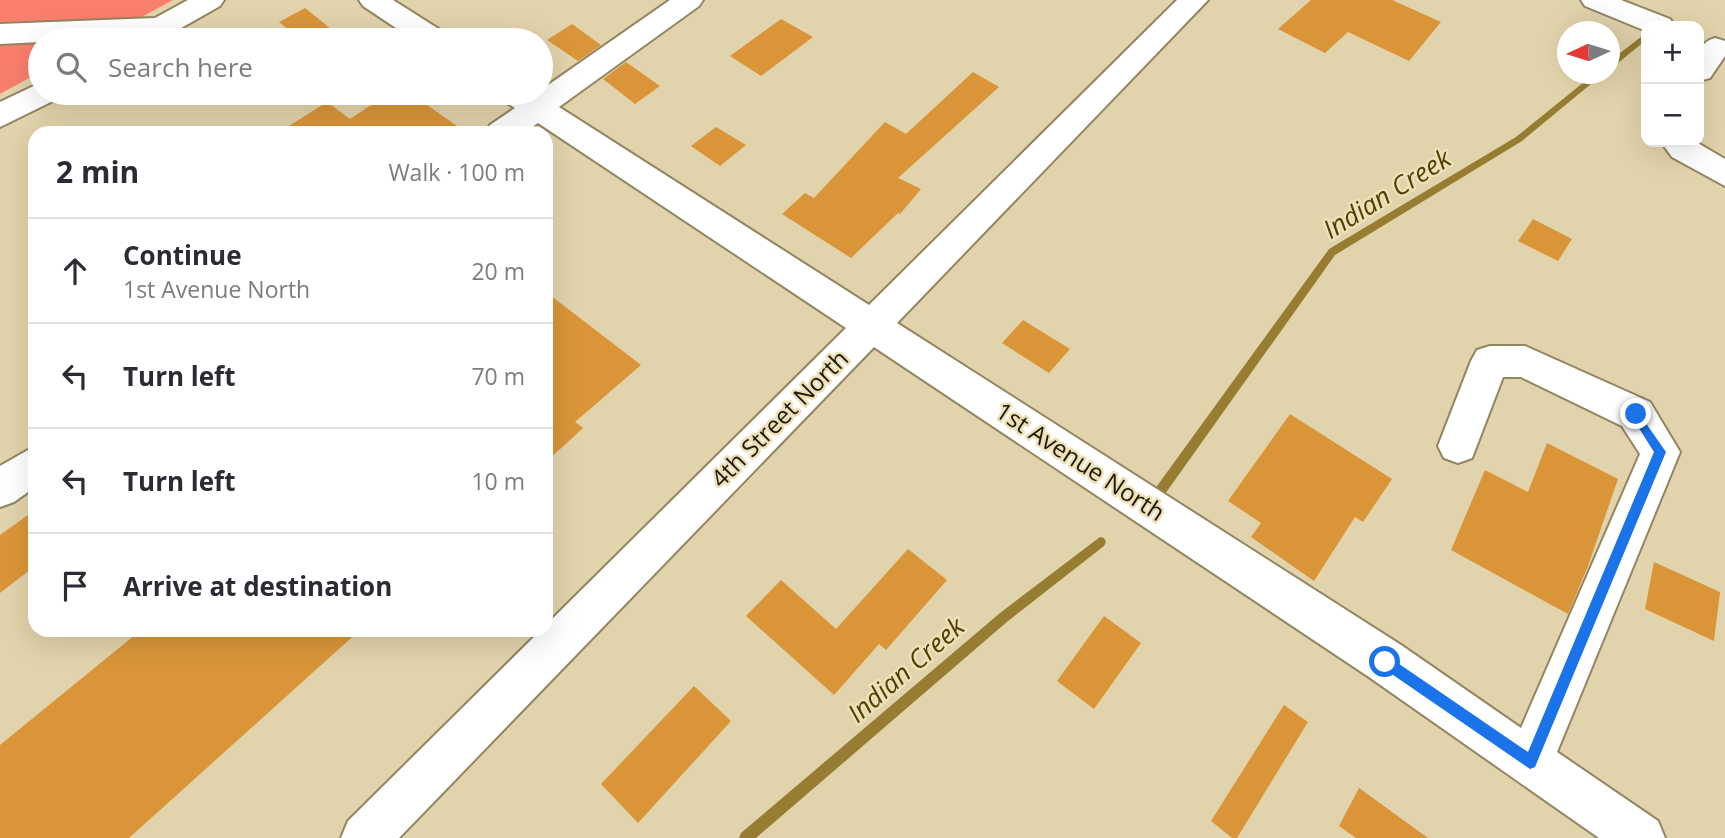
<!DOCTYPE html>
<meta charset="utf-8">
<style>
:root{--surface:#fff;--page:#f7f7f7;--text:#2b2b33;--muted:#7c7c81;--line:#e1e1e2}
body{margin:0;font-family:"Open Sans",sans-serif;background:var(--page);color:var(--text)}
.controls{position:absolute;right:21px;top:21px;display:grid;overflow:hidden;border-radius:14px;box-shadow:0 7px 28px #0002}
.controls button{width:63px;height:63px;display:grid;place-items:center;padding:0;border:0;border-bottom:2px solid var(--line);background:var(--surface);color:var(--text);font:35px sans-serif}
.compass{position:absolute;left:1557px;top:21px;width:63px;height:63px;border-radius:50%;background:var(--surface);box-shadow:0 7px 28px #0002;rotate:266deg}
.stop{position:absolute;width:21px;height:21px;margin:-16px;border:5px solid #1a73e8;border-radius:50%;background:#fff}
.stop.end{background:#1a73e8;border-color:#fff;box-shadow:0 2px 7px #0008}
.list{margin:0;padding:0;list-style:none}
h2{display:flex;justify-content:space-between;align-items:center;height:91px;margin:0;padding:0 28px;font-size:30px}
h2 small{font-size:23px;font-weight:400;color:var(--muted)}
.list li{display:grid;grid-template-columns:46px 1fr auto;gap:21px;align-items:center;box-sizing:border-box;height:105px;padding:0 28px;border-top:2px solid var(--line)}
.list b{display:block;font-size:26px;white-space:nowrap}
.list p{margin:0;font-size:23px;white-space:nowrap;color:var(--muted)}
.list em{font-size:23px;font-style:normal;color:var(--muted)}
.icon{flex:none;width:38px;height:38px;fill:none;stroke:currentColor;stroke-width:2;stroke-linecap:round;stroke-linejoin:round}
.map{position:relative;flex:none;width:1725px;height:838px;overflow:hidden}
.search{position:absolute;background:var(--surface);box-shadow:0 7px 28px #0002;left:28px;top:28px;width:525px;height:77px;display:flex;align-items:center;gap:18px;box-sizing:border-box;padding:0 24px;border-radius:38px;color:var(--muted);font-size:26px}
.panel{position:absolute;background:var(--surface);box-shadow:0 7px 28px #0002;left:28px;top:126px;width:525px;height:511px;border-radius:21px}
.map>svg:first-child{display:block}
</style>
<div class="map">
<svg width="1725" height="838" viewBox="0 0 1725 838">
<rect width="100%" height="100%" fill="#e1d3ab"/>
<!-- green -->
<path fill="#f97f6c" d="M0,0H173L99,40H40V72L0,94Z"/>
<g fill="none" stroke-linecap="round" stroke-linejoin="round">
<!-- stream -->
<g fill="#977d31" fill-rule="evenodd">
<path d="M1642,36L1646,39L1645,41L1613,67L1610,68V61Z"/>
<path d="M1594,74H1603L1522,141L1335,255L1165,494L1161,495L1157,494L1156,490L1157,486L1329,249L1516,137Z"/>
<path d="M1100,537L1104,538L1106,542L1104,546L1008,621L756,838H739L741,833L1000,613Z"/>
</g>
</g>
<!-- building -->
<g fill="#da9539">
<path d="M1311,0H1392L1441,22L1409,61L1348,32L1325,53L1278,29Z"/>
<path d="M305,8L345,40H301L279,22Z"/>
<path d="M781,19L813,37L761,76L730,56Z"/>
<path d="M572,24L601,45L578,61L547,40Z"/>
<path d="M626,62L660,86L635,104L603,79Z"/>
<path d="M973,72L999,87L898,178L921,189L900,214L898,213L851,258L782,214L805,193L814,198L885,122L906,134Z"/>
<path d="M389,93H410L467,133H278L327,102L350,119Z"/>
<path d="M716,127L746,145L720,166L691,146Z"/>
<path d="M1533,219L1572,239L1558,261L1518,241Z"/>
<path d="M546,292L641,365L575,422L583,428L546,462Z"/>
<path d="M1023,320L1070,349L1049,373L1002,343Z"/>
<path d="M1290,414L1392,479L1363,522L1355,517L1314,581L1251,537L1261,523L1228,501Z"/>
<path d="M1547,443L1618,479L1588,566L1568,614L1451,550L1485,470L1528,492Z"/>
<path d="M35,510V566L0,593V535Z"/>
<path d="M908,549L947,580L886,650L879,644L834,695L746,616L781,580L836,629Z"/>
<path d="M1654,562L1720,592L1714,641L1645,609Z"/>
<path d="M1104,616L1141,643L1094,709L1057,681Z"/>
<path d="M141,630H360L129,838H0V745Z"/>
<path d="M694,686L731,721L638,823L601,784Z"/>
<path d="M1284,705L1308,722L1237,838H1232L1211,821Z"/>
<path d="M1359,788L1428,838H1356L1339,826Z"/>
</g>
<g fill="none" stroke-linecap="round" stroke-linejoin="round">
<defs>
<g id="minor">
<path d="M188,0H224L220,6L160,40L126,38L0,44V24L155,18Z"/>
<path d="M359,0H393L445,33L450,40H414L363,6Z"/>
<path d="M670,0H703L699,6L559,107L869,305L1177,0H1208L897,323L1401,645L1521,728L1640,454L1622,426L1521,377H1503L1472,458L1458,463L1444,458L1438,446L1471,361L1477,350L1490,346H1525L1650,402L1680,452L1557,752L1658,821L1665,838H1599L1369,677L874,347L399,838H341L348,821L541,630H546V625L846,328L538,123L523,133H485L490,125L515,108L504,101L500,93H541V90Z"/>
<path d="M1581,0H1621L1670,19L1675,26H1646V31L1585,6Z"/>
<path d="M1715,38L1725,41V56L1710,78L1699,81C1699,62 1694,44 1715,38Z"/>
<path d="M40,83V93H57L53,101L0,127V102Z"/>
<path d="M1661,142H1696L1725,159V186L1672,157Z"/>
<path d="M35,446V487L14,502L0,507V466Z"/>
</g>
</defs>
<!-- minor casing -->
<use href="#minor" stroke="#938560" stroke-width="4"/>
<!-- minor -->
<use href="#minor" fill="#fff" fill-rule="evenodd"/>
</g>
<!-- route -->
<path fill="#1a73e8" d="M1636,409L1666,452L1535,767L1530,769L1380,666L1378,662L1385,655L1389,657L1528,752L1654,452L1630,414Z"/>
<g text-anchor="middle" stroke-width="5" stroke-linejoin="round" paint-order="stroke">
<!-- street labels -->
<g font-size="24" fill="#1f190a" stroke="#eee0b8">
<text transform="translate(780 419) rotate(-45)" y="8">4th Street North</text>
<text transform="translate(1080 462) rotate(33)" y="8">1st Avenue North</text>
</g>
<!-- water labels -->
<g font-size="26" font-style="italic" fill="#523f00" stroke="#eee0b8">
<text transform="translate(1387 194) rotate(-32)" y="9">Indian Creek</text>
<text transform="translate(906 670) rotate(-41)" y="9">Indian Creek</text>
</g>
</g>
</svg>
<div class="controls">
<button>+</button>
<button>−</button>
</div>
<svg class="compass" viewBox="-18 -18 36 36"><path d="M0-13l5 13h-10z" fill="#e53935"/><path d="M0 13l5-13h-10z" fill="#7c7c81"/></svg>
<div class="stop" style="left:1385px;top:662px"></div>
<div class="stop end" style="left:1636px;top:414px"></div>
<div class="search"><svg class="icon" aria-label="search" viewBox="0 0 24 24"><circle cx="10" cy="10" r="6"/><path d="M15 15l6 6"/></svg>Search here</div>
<section class="panel">
<h2>2 min<small>Walk · 100 m</small></h2>
<ul class="list">
<li><svg class="icon" aria-label="ahead" viewBox="0 0 24 24"><path d="M12 20V5M6 11l6-6 6 6"/></svg><div><b>Continue</b><p>1st Avenue North</p></div><em>20 m</em></li>
<li><svg class="icon" aria-label="left" viewBox="0 0 24 24"><path d="M17 20v-9H6M10 6l-5 5 5 5"/></svg><div><b>Turn left</b></div><em>70 m</em></li>
<li><svg class="icon" aria-label="left" viewBox="0 0 24 24"><path d="M17 20v-9H6M10 6l-5 5 5 5"/></svg><div><b>Turn left</b></div><em>10 m</em></li>
<li><svg class="icon" aria-label="arrive" viewBox="0 0 24 24"><path d="M6 21V4h12l-3 4 3 4H6"/></svg><div><b>Arrive at destination</b></div></li>
</ul>
</section>
</div>
